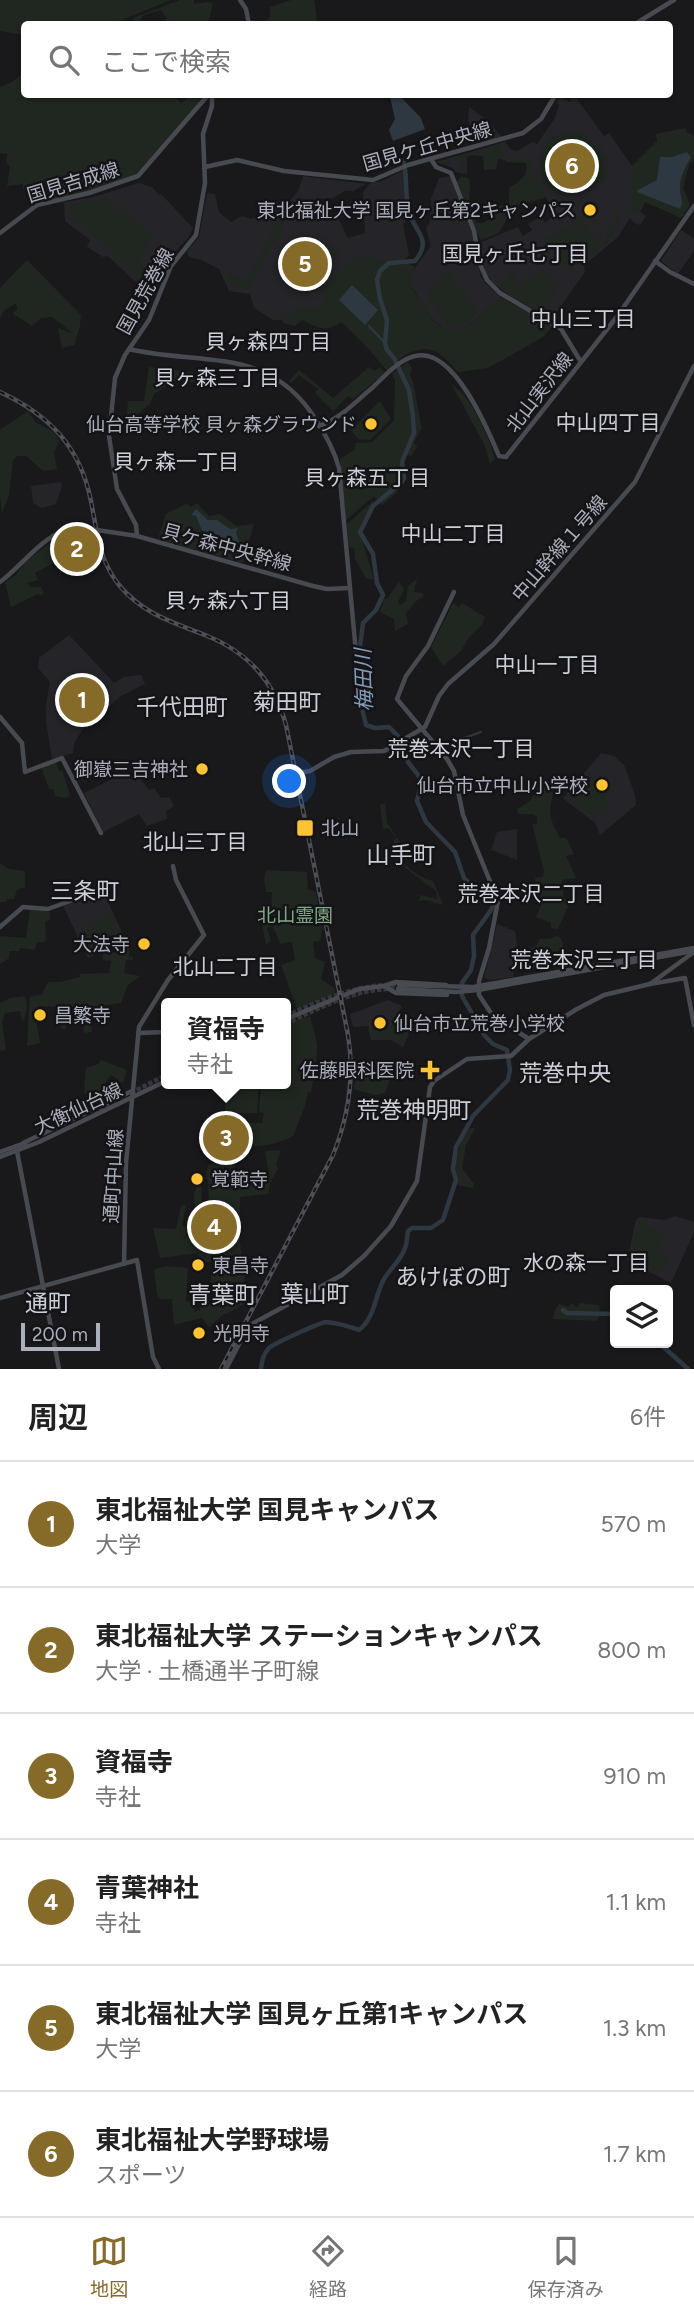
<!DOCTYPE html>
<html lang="ja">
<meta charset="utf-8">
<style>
:root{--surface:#fff;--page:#f6f6f6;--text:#222;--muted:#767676;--line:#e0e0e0;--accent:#856a28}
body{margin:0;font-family:Figtree,"Noto Sans JP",sans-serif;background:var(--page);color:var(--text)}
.controls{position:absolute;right:21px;bottom:21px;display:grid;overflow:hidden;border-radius:7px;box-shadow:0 2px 5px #0004}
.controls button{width:63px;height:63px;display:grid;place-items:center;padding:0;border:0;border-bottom:2px solid var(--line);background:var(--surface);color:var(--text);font:35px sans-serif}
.scale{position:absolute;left:21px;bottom:18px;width:79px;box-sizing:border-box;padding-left:7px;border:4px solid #abafbc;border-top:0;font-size:19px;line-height:24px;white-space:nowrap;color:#abafbc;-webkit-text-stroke:5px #141417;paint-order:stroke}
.you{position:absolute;left:290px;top:782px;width:24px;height:24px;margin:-18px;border:5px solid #fff;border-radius:50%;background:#1a73e8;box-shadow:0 0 0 10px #1a73e833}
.badge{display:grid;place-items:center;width:46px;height:46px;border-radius:50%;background:var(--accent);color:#fff;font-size:23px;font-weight:700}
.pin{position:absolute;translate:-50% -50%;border:4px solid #fff;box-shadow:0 2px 7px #0006}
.popup{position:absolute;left:161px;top:998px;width:130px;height:91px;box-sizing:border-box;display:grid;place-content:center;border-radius:7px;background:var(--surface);filter:drop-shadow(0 2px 5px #0005);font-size:23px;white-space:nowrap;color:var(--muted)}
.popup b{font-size:26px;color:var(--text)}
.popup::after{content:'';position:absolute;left:50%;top:100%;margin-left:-14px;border:14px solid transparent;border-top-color:var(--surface)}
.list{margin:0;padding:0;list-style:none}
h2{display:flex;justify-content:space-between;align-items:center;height:91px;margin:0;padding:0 28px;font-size:30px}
h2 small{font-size:23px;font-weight:400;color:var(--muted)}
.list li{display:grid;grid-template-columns:46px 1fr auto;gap:21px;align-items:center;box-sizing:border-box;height:126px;padding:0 28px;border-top:2px solid var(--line)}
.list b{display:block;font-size:26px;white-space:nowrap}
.list p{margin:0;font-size:23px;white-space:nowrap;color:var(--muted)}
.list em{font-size:23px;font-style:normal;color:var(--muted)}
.icon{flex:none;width:38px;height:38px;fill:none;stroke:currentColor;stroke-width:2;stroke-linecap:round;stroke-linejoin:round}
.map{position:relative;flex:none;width:694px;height:1369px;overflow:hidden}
.search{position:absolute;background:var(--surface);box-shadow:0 2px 5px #0004;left:21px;right:21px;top:21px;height:77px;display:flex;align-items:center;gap:18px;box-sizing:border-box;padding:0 24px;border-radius:7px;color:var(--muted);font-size:26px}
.sheet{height:847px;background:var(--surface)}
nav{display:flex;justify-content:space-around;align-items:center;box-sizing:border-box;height:98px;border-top:2px solid var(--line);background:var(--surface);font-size:19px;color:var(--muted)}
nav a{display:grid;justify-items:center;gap:4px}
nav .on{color:var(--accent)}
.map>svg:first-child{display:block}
</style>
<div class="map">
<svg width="694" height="1369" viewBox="0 0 694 1369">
<rect width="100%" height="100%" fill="#19191c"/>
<!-- built -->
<g fill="#252529">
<path d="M574,95L604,136L609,133L632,166V205L629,211L635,208L646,216L640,225L634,223L630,218L618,237L588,262L584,267L585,272L553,317L557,323L509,295L492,282L486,273L479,243L518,227L523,236L532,230L528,224L541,216L545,223L552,217L548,200L542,194L527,160L514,162L498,159L496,169L484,170L483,156L471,155L467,157V174L455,172L453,168L436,162L505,142L511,149L517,151L533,142L537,144L555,118L559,105L556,102L559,97L570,102Z"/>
<path d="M469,107L487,120L502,137L475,143L468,119Z"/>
<path d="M404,170L410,216L403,224L409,255L383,285L340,314L294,320H273L254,308L250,294L229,291L219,269L202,260L189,257L187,251L199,237L207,193L215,194L219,212L231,222L242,216L252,219L274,203L276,205L287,204L298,191L303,176L366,184L353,191H345L333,198L320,199L314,205L326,215L337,216L348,238L365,233L363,192L370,183L382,181Z"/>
<path d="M451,176L475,241L480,275L485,283L501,297L463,330H445L431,318L409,282V276L431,246L426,228L430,222L431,199L439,178Z"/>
<path d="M139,183L152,187L159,195L161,194L193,228L188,238L141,287L108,256L103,257L87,247L90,240L65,221L64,202L90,198Z"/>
<path d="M681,230L694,238V250L678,274L661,261Z"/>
<path d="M61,482L62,487L56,504L42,508L33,503L31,486Z"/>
<path d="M86,536L87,544L96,543L102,562L95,563L89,568L88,564L91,561L88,554H79L62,560L52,542L57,544L60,543V539Z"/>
<path d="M69,635L114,683L124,677L137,675H141L145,684L121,696L83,729L75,741L73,753L52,759L46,722V704L50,682L38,668L39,658Z"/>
<path d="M601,753L614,756L624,765L635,795L636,805L600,835L595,823L563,798Z"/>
<path d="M138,776L149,790L154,788L161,798L169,797L174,806L166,811L167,819L147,826L139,814L103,832L84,793L112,779Z"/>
<path d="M517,829V860L491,850L497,832Z"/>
<path d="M101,887L125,939L88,958L63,906Z"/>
<path d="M497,924L515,931L518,950L513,977L491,980L484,978Z"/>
<path d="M388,1000L402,1006L397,1016L412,1027L403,1047L391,1040H371L368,1026L353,1027L350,1014Z"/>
<path d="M675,1216L694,1222V1232L671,1283L627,1260L636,1220L639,1217L665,1220Z"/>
</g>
<!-- green -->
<g fill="#1f2720" fill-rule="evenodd">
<path d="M0,0H171L112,24H24V35L0,31Z"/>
<path d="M180,0H194V4L208,2L213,3L208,24L181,22L180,24H160L167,19L161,10L144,15L139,21L134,22L133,18Z"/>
<path d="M291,0H314L317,21L296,24H263L270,17V7Z"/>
<path d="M24,72V94L173,95L181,103L189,97L202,99L136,176L89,192L40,201L35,190L23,189V184L7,186L10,167L6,162L7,154L0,153V87L12,82Z"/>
<path d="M685,128L687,132L694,136V159L689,165L683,188L690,205L681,218L645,202L640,212L635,208L632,212L629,211L632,205V166L657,141L656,134Z"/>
<path d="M562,131L581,132L608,157L609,162L605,180C595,185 585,193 574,195C537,203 525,149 562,131Z"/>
<path d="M499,145L506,155L504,158L496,157L494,168L486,169L484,155L472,154L466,156L465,172H461L460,159L451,161L449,166L438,162Z"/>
<path d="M508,158L529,160L545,193L544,198L512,207L509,205V188C519,181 529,177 526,163L505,162Z"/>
<path d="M461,176L468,178L470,181L469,205L476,223C487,225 494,216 497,206H504L509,215L499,233L481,240L479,237L457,182Z"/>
<path d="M107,198L154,237L137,259L150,273L143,281L69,213L72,204Z"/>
<path d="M293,206L252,286L248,289L232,285L225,269L229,274L247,280L280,216Z"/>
<path d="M625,210L612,233V239L584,262L568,268L567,266L576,259C564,265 554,271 543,259L542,249L547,238L580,218L590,217L599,222L602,236L598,244L578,258L605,241L609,225ZM583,219C597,218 605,229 598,241L582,220L549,241L563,263C555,267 547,262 544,254L547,241Z"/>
<path d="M299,231L342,253L333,264L293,242Z"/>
<path d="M365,256C374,257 380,261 387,262C399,265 402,259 415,267C402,285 420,298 431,314V319L445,330H463L501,297L553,326L543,337L488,368L458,372C452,366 444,356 437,352C417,343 399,358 387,371L366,346L341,322C326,333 318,328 302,320L295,326L283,323L282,315L290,316C299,306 306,306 318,309L325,303L323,289L353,259Z"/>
<path d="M27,260L81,315L80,326L74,345L62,348L58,328L74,334L52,317L41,318L32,326L13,314L17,309L16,303L4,311L0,318V288Z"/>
<path d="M542,269L548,272L534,285L547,274L556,285L561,282L544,313L509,293L497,282L502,277L510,279L507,275L512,271L520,283L516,287L510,280L517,288Z"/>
<path d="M448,272L478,312L460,328L447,324L425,294Z"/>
<path d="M408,362L412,368L410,375C416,387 418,413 422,428L414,442L417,447L411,456L405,454L400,462L407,478L396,493L382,505L374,496L346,520L340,459L354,450L356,443L372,442L394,421L395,380L392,374Z"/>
<path d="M149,367L200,373L199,383L176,380L154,394L150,404L126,424L128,401H144Z"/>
<path d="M369,367L375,371L380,367L385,373L353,399L348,396L333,411L315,393L318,389L299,375L291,383L289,381L299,370L333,398Z"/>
<path d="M452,385C472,396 489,438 495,459L490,464L484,444Z"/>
<path d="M380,401L391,419L370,440L358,439L351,430Z"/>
<path d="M28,411L35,422L54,432L59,441L54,453L57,469L43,471L26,456H17L13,460L9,496L2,513L0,495V430Z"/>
<path d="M373,501L374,503L359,528L374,580L366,578L355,559L354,548L349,547L347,524Z"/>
<path d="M197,503L209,516L220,514L237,526L254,524L243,563L158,539L166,514L186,504L192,507Z"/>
<path d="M52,542L62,559L35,573L38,580L27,583L31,587H41L44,593L41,596L38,594L11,607L5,582L16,575L26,561Z"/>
<path d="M417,579L414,592L422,593L424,596L415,602L406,613L408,624L395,631L394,619L380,612L384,599H387L399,582L404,589L398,602L400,605L406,601L408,586Z"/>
<path d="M453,603L459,607L462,603L485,617L482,625L469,637L461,651L443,666L431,647Z"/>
<path d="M56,762L59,771L62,770L70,795L66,798L55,796L53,789H49L41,767Z"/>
<path d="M595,776L614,791L604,798L610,807L595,818L569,800Z"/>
<path d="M534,778L555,784C550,811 546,813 560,838H566L574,854L566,856L576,878L562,880L564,898L570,902L558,929L551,928V923L536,917L541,905L540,892L536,889L535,878L543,877L544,871L532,823L537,825V817L532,814H518L517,809L530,801L536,792Z"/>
<path d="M380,804H385L387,823L402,845L398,853C402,866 420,878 433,881L443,905L426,900L419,901L420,895L437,899L436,891L395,860L393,855L394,840L397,838L388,828L383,829Z"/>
<path d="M0,863L9,869L25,871V887L17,890L14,899H6V902H0Z"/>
<path d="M266,870L307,872L308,889L316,892L322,928L320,941L313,942L315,958L325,962L321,979L334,988L335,993L297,1009L281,965L295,960L292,942L280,944L273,926L267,928L271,941L266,945L259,907L264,905L267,915H271L272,892H266L264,878Z"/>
<path d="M30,909L50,912V919L45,922L46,939L44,942H37L35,950L20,948L19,951H10L9,958L0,964V936L26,938Z"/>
<path d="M111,913L123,938L94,952L88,950L81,933L88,930L87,925Z"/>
<path d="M556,936L560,937L563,943V957L541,968L532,967L528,948L536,946L540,939H549Z"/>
<path d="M125,947H130L129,956L133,957L132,960H126L124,973L140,976L127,986L121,1003L85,1008V1018H87L88,1024H91L92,1032L84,1033L81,1005L65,1008L66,1029H61V1024L56,1022L57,1007L39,1006V1012L35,1013L40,1043L27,1046L30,997L42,994L48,982H60L80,977L79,974L109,973L111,961L103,960V953L120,952V949Z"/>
<path d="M25,996L27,1008L24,1020L22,1021L20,1011L5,1013L2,1022L6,1050L0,1051V1003L10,998Z"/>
<path d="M310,1016C312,1025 316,1035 317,1045C318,1052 313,1083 311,1092H308L305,1106L293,1136C273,1146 264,1146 241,1147L243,1127L248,1126V1123H262L264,1113L259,1112L261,1084H286V1024Z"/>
<path d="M388,1018H397L411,1026L402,1044L393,1038L372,1037L370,1023Z"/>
<path d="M101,1060L127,1070L123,1083L111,1075L97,1095L92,1093L89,1095L84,1093L86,1068L98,1064Z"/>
<path d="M361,1073L378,1076L379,1073L389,1075L387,1079L390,1081L385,1093L375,1095L353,1089L357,1075Z"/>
<path d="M240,1084H259L257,1113H225V1105L229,1098L235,1097V1094L229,1093L230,1087L239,1088Z"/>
<path d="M475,1128L466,1145L462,1168L474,1184L473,1188L457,1185C459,1178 456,1175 456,1168C455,1154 461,1141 467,1129Z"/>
<path d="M281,1150L276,1165L278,1169L271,1181L268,1194L240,1197V1241L245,1281L220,1289L210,1288L211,1275L219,1262H203L199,1258V1253L160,1258L153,1228L176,1229L181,1206L186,1205L182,1225L187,1227L186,1237L200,1234L203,1241L210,1239L209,1233L219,1230L217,1222L207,1223L203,1206L195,1208L194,1194L198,1183H201L202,1202H209L208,1179L206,1178L208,1165L235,1158V1181L269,1175L265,1151Z"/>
<path d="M639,1220L648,1221L646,1226L665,1234L657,1251L670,1256L664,1271L657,1268L655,1271L629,1258Z"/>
<path d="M167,1266L188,1268L186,1301L192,1302L194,1312L200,1310L201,1303L237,1301L240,1295L244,1304L226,1314L225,1313L209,1327L202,1318L174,1325L172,1299H160L157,1294L154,1269Z"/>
<path d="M580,1303L599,1305L600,1311H567L564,1309L562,1311L567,1315L600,1314L597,1321L553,1319L555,1310L559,1304L568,1307L571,1304L578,1307Z"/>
</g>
<!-- water -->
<g fill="#2e3841">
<path d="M394,95H399L421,118L425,129L393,141L389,130L395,119L390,97Z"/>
<path d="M687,152L691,158C686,164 680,178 680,186C679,196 685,200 680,209L637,192L638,190L657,180L660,157H672Z"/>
<path d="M352,285L378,310L365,325L339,300Z"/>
<path d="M196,509L208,520H217L230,529L238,528L236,532L240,545L238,547C230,546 216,539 215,533L211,535L203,533L196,516L191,515Z"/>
</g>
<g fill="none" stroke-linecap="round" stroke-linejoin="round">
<!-- stream -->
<g stroke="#2e3841" stroke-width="2">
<path d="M369,326L385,343"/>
<path d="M442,746L481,732"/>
<path d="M235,848L236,842"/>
</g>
<!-- river -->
<g stroke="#2e3841" stroke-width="4.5">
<path d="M403,161L404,163"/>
<path d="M563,1310L567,1313L615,1314"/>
<path d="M659,1343L688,1369"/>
<path d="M261,1369C262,1361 263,1354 269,1348C273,1344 321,1322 326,1322C337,1323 348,1326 359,1330C374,1319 375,1297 383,1281C389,1269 401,1261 405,1248C407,1243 407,1237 408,1231L412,1228H431L443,1220L456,1180L453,1169L456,1147L473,1116L508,1080L510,1070L507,1050L493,1044L485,1036L462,996V983L471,970L474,956L473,935L491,910L494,903L493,897L488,890L469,883L464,878L455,852L426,822L417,801L422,780L408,762L398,736L389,727L375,728L366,725L360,700L364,665L363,653L360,646L363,623L376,610L383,595L377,583L373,554L360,532L373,506L402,482L404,478L402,462L414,433L413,417L409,390L394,358L387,350L385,343L387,320L380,299L377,280L380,271L389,263L415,261C432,240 417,234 410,215C405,201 407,184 405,169"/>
</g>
<!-- secondary-tunnel -->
<g stroke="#36373c" stroke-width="4.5" stroke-dasharray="4.5 2" stroke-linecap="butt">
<path d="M286,1016C321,1000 359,983 399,985"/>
<path d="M286,1024C321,1007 358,987 398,989"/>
<path d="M131,1093L166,1075"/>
<path d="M93,1112L117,1100"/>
</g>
<!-- secondary -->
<g stroke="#484a51" stroke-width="4.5">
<path d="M240,0L246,9L249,24"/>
<path d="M635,24L674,0"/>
<path d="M431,159L436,167L451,173L474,231L480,264L487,280L500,293L561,329L581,362"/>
<path d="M205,167L237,160L284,171L373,180L408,165L523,133L541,119L556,94"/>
<path d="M0,233L37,205L89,193L138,176L209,94"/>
<path d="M655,261L670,272L694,284"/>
<path d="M129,349C201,366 270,345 316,420C326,435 334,450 339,468L356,653"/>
<path d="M319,426C340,419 355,402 372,388C384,377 398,360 415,356C453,346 487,427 499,456L506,457L616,318L694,206"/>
<path d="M97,530L137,536L313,586L327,589L350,588"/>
<path d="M137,536L136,525L117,489L109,436L115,378L125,355L149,320L171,266L196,235L205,183L203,134L212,106V94"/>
<path d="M0,582C21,566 39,541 64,530C73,527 83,528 92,529"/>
<path d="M454,592L428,646L406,676L397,699L447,759L454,771L463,815L498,901L489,948L479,981V995L493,1016L529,1039"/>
<path d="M0,717L22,743L25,772L62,758L101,833"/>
<path d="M291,774L310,771L334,757L351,752L384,751L425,727L439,696L448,684L494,644L635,482L694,366"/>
<path d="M0,927L23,907L48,909L70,901"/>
<path d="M650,984L685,978L694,1025"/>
<path d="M399,985L473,987L694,948"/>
<path d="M384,986L396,993L447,995"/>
<path d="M398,989L456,992L478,990L693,951"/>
<path d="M286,1019L359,989L384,986L396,982L446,985"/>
<path d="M138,1033L166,1032"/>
<path d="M23,1143L132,1091"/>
<path d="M16,1146L59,1369"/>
<path d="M0,1152L25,1143"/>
<path d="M0,1157L39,1142L166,1081"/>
<path d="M124,1264L126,1163L139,1027L168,980L204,935L176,880L173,866"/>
<path d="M0,1298L137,1260L153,1357L159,1369"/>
<path d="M226,1369L247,1329L252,1324L342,1275L364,1256L391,1226L417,1181L430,1087L434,1081L467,1059L511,1056L529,1039L577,1009L604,995L650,984L694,952"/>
</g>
<defs>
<path id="rail" d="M0,392C49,415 80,446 91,501C97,532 99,560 119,585C143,614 172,622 205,635C248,652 274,681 286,725L348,1035C355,1077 349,1115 333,1155L221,1369"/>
</defs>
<!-- rail casing -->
<use href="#rail" stroke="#4d4f56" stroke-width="4.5"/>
<!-- rail -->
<use href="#rail" stroke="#141417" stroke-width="2" stroke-dasharray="5" stroke-linecap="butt"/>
</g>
<!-- markers -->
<g fill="#fdc330" stroke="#141417" stroke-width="2.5">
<circle cx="590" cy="210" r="7"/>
<circle cx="371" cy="424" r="7"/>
<circle cx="202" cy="769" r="7"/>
<circle cx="602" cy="785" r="7"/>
<rect x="296" y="819" width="18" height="18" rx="3.5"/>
<circle cx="144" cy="944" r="7"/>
<circle cx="40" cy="1015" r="7"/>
<circle cx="380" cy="1023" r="7"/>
<path d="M426.5 1059.5h7v7h7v7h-7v7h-7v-7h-7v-7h7z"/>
<circle cx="197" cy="1179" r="7"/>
<circle cx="198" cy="1265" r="7"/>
<circle cx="199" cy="1333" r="7"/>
</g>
<g text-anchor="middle" stroke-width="5" stroke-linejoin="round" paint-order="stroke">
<!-- street labels -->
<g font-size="19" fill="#abafbc" stroke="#141417">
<text transform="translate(427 146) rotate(-16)" y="7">国見ケ丘中央線</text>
<text transform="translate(73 182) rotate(-17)" y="7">国見吉成線</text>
<text transform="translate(145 291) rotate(-61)" y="7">国見荒巻線</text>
<text transform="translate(539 392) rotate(-52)" y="7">北山実沢線</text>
<text transform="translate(227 547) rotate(15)" y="7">貝ケ森中央幹線</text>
<text transform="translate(559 548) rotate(-49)" y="7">中山幹線１号線</text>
<text transform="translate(78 1108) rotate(-25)" y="7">大衡仙台線</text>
<text transform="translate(113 1176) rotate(-87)" y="7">通町中山線</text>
</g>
<!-- poi labels -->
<g font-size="19" fill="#abafbc" stroke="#141417" text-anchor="end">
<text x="576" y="217">東北福祉大学 国見ヶ丘第2キャンパス</text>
<text x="357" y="431">仙台高等学校 貝ヶ森グラウンド</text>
<text x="188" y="776">御嶽三吉神社</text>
<text x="588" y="792">仙台市立中山小学校</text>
<text x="321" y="835" text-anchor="start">北山</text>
<text x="130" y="951">大法寺</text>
<text x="54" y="1022" text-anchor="start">昌繁寺</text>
<text x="394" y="1030" text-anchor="start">仙台市立荒巻小学校</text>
<text x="414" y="1077">佐藤眼科医院</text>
<text x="211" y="1186" text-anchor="start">覚範寺</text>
<text x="212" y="1272" text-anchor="start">東昌寺</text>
<text x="213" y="1340" text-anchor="start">光明寺</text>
</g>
<!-- park labels -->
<g font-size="19" fill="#81a886" stroke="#141417">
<text x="295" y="922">北山霊園</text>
</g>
<!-- neighbourhood labels -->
<g font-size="21" fill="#cccfd8" stroke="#141417">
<text x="515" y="261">国見ヶ丘七丁目</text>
<text x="583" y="326">中山三丁目</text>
<text x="268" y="349">貝ヶ森四丁目</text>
<text x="217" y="385">貝ヶ森三丁目</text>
<text x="608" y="430">中山四丁目</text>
<text x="176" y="469">貝ヶ森一丁目</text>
<text x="367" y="485">貝ヶ森五丁目</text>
<text x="453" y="541">中山二丁目</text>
<text x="228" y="608">貝ヶ森六丁目</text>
<text x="547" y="672">中山一丁目</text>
<text x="461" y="756">荒巻本沢一丁目</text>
<text x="195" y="849">北山三丁目</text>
<text x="531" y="901">荒巻本沢二丁目</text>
<text x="584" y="967">荒巻本沢三丁目</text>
<text x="225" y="974">北山二丁目</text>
<text x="586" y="1270">水の森一丁目</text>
</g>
<!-- water labels -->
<g font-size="21" font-style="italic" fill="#819cb9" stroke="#141417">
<text transform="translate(364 680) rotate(-92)" y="7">梅田川</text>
</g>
<!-- quarter labels -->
<g font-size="23" fill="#cccfd8" stroke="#141417">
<text x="287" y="710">菊田町</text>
<text x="182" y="715">千代田町</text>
<text x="401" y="863">山手町</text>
<text x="85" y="899">三条町</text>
<text x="565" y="1081">荒巻中央</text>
<text x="414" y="1118">荒巻神明町</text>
<text x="453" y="1285">あけぼの町</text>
<text x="315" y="1302">葉山町</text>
<text x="223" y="1303">青葉町</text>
<text x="48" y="1311">通町</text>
</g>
</g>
</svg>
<div class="controls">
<button><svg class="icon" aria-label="layers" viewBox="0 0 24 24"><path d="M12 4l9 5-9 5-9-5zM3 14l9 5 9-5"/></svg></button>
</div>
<div class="scale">200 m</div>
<div class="you"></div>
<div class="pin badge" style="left:82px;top:700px">1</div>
<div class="pin badge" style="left:77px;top:549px">2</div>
<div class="pin badge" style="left:226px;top:1138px">3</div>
<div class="popup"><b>資福寺</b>寺社</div>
<div class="pin badge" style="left:214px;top:1227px">4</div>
<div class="pin badge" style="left:305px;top:264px">5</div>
<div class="pin badge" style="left:572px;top:166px">6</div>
<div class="search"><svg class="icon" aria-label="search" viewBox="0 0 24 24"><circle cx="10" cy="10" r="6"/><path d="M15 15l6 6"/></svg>ここで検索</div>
</div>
<section class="sheet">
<h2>周辺<small>6件</small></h2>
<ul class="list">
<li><span class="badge">1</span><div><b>東北福祉大学 国見キャンパス</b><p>大学</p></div><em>570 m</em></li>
<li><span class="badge">2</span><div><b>東北福祉大学 ステーションキャンパス</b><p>大学 · 土橋通半子町線</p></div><em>800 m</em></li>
<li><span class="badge">3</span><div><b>資福寺</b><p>寺社</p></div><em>910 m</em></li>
<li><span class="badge">4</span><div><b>青葉神社</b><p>寺社</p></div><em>1.1 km</em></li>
<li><span class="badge">5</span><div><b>東北福祉大学 国見ヶ丘第1キャンパス</b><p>大学</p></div><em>1.3 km</em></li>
<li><span class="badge">6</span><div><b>東北福祉大学野球場</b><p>スポーツ</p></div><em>1.7 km</em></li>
</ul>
</section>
<nav>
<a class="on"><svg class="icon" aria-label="map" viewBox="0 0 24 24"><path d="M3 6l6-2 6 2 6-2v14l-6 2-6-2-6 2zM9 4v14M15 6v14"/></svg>地図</a>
<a><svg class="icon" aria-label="directions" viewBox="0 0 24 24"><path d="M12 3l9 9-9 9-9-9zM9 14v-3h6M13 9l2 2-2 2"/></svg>経路</a>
<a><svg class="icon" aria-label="saved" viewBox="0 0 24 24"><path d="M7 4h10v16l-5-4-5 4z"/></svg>保存済み</a>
</nav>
